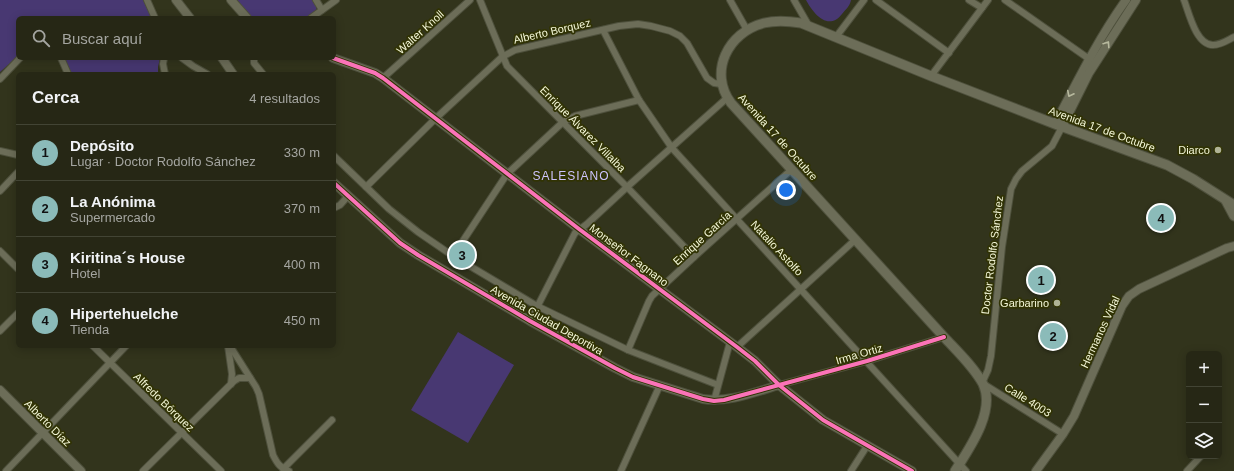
<!DOCTYPE html>
<html lang="es">
<meta charset="utf-8">
<style>
:root{--surface:#262715;--page:#2e2f1e;--text:#f1f3f6;--muted:#a4a5a0;--line:#424434;--accent:#8bbbb9}
body{margin:0;font-family:Helvetica,sans-serif;background:var(--page);color:var(--text)}
.controls{position:absolute;right:12px;bottom:12px;display:grid;overflow:hidden;border-radius:6px;box-shadow:0 2px 10px #0003}
.controls button{width:36px;height:36px;display:grid;place-items:center;padding:0;border:0;border-bottom:1px solid var(--line);background:var(--surface);color:var(--text);font:20px sans-serif}
.you{position:absolute;left:786px;top:190px;width:14px;height:14px;margin:-10px;border:3px solid #fff;border-radius:50%;background:#1a73e8;box-shadow:0 0 0 6px #1a73e833}
.badge{display:grid;place-items:center;width:26px;height:26px;border-radius:50%;background:var(--accent);color:#111;font-size:13px;font-weight:700}
.pin{position:absolute;translate:-50% -50%;border:2px solid #fff;box-shadow:0 1px 4px #0006}
.list{margin:0;padding:0;list-style:none}
h2{display:flex;justify-content:space-between;align-items:center;height:52px;margin:0;padding:0 16px;font-size:17px}
h2 small{font-size:13px;font-weight:400;color:var(--muted)}
.list li{display:grid;grid-template-columns:26px 1fr auto;gap:12px;align-items:center;box-sizing:border-box;height:56px;padding:0 16px;border-top:1px solid var(--line)}
.list b{display:block;font-size:15px;white-space:nowrap}
.list p{margin:0;font-size:13px;white-space:nowrap;color:var(--muted)}
.list em{font-size:13px;font-style:normal;color:var(--muted)}
.icon{flex:none;width:22px;height:22px;fill:none;stroke:currentColor;stroke-width:2;stroke-linecap:round;stroke-linejoin:round}
.map{position:relative;flex:none;width:1234px;height:471px;overflow:hidden}
.search{position:absolute;background:var(--surface);box-shadow:0 2px 10px #0003;left:16px;top:16px;width:320px;height:44px;display:flex;align-items:center;gap:10px;box-sizing:border-box;padding:0 14px;border-radius:6px;color:var(--muted);font-size:15px}
.panel{position:absolute;background:var(--surface);box-shadow:0 2px 10px #0003;left:16px;top:72px;width:320px;height:276px;border-radius:6px}
.map>svg:first-child{display:block}
</style>
<div class="map">
<svg width="1234" height="471" viewBox="0 0 1234 471">
<rect width="100%" height="100%" fill="#32341c"/>
<!-- green -->
<g fill="#483872">
<path d="M0,0H143L152,18H18V56L0,72Z"/>
<path d="M237,0H314L317,7L315,12L306,18H252Z"/>
<path d="M806,0H851C850,6 846,9 842,14C828,32 813,13 806,0Z"/>
<path d="M65,58H160L158,67V74H71Z"/>
<path d="M458,332L514,365L468,443L411,410Z"/>
</g>
<g fill="none" stroke-linecap="round" stroke-linejoin="round">
<defs>
<g id="minor">
<path d="M147,0L155,18"/>
<path d="M316,0L322,10"/>
<path d="M480,0L507,66L627,187L694,257"/>
<path d="M730,0L747,30"/>
<path d="M794,0L809,26"/>
<path d="M876,0L949,53"/>
<path d="M969,0L982,8"/>
<path d="M1005,0L1092,61"/>
<path d="M1184,0C1189,13 1196,45 1213,45C1221,45 1228,40 1234,37"/>
<path d="M311,18L336,0"/>
<path d="M603,30L639,100L672,148L966,471"/>
<path d="M836,37L864,0"/>
<path d="M61,58L68,74"/>
<path d="M164,58L163,64L165,74"/>
<path d="M182,58L193,66L207,74"/>
<path d="M254,58V63L263,74"/>
<path d="M931,76L988,0"/>
<path d="M383,78L470,0"/>
<path d="M0,79L20,58"/>
<path d="M1062,127L1052,146L1022,171L1016,179L1011,189L1002,247L991,356L988,370L982,383L1063,434"/>
<path d="M0,151L18,155"/>
<path d="M334,156L389,209L418,232L453,256L537,306L628,350L718,385"/>
<path d="M366,187L435,119L502,57L515,50L619,26L638,24L651,26L670,31L680,36L687,43L707,78L714,83L721,84"/>
<path d="M0,191L18,172"/>
<path d="M334,208L340,205L348,196"/>
<path d="M0,251L18,269"/>
<path d="M453,256L507,174L563,122L575,116L639,100"/>
<path d="M530,321L575,233L587,224L627,187L727,98"/>
<path d="M0,331L18,313"/>
<path d="M93,346L221,471"/>
<path d="M228,346L232,374L231,384"/>
<path d="M230,346L256,387L259,394L273,455C277,463 280,468 289,471"/>
<path d="M737,347L855,240"/>
<path d="M628,350L649,301L652,296L694,257L791,170"/>
<path d="M779,385L867,361L944,337"/>
<path d="M714,401L730,342"/>
<path d="M283,469L332,420"/>
<path d="M6,471L126,346"/>
<path d="M143,471L234,381L239,378H250"/>
<path d="M621,471L660,385"/>
<path d="M851,471L867,446"/>
<path d="M1187,471L1201,456"/>
</g>
<g id="tertiary">
<path d="M176,0L190,18"/>
<path d="M231,0L247,18"/>
<path d="M222,58L233,74"/>
<path d="M333,58L375,73L383,78L579,229L737,347L755,361L779,385L823,420L912,471"/>
<path d="M1055,124C1077,82 1098,39 1126,0"/>
<path d="M1062,127L1089,73L1136,0"/>
<path d="M334,183L400,243L418,255L530,321L615,368L633,377L703,399C728,403 755,392 779,385"/>
<path d="M0,390L81,471"/>
<path d="M1036,471L1063,434L1074,416L1122,306L1129,296L1139,289L1227,248L1234,246"/>
</g>
<g id="secondary">
<path d="M1226,201L1234,216"/>
<path d="M955,471C969,449 996,411 983,384C974,367 957,351 944,337L731,103C708,72 728,32 764,23C776,20 789,21 801,23L931,76L1055,124L1167,165L1193,179L1234,205"/>
</g>
</defs>
<!-- minor casing -->
<use href="#minor" stroke="#4e503c" stroke-width="8"/>
<!-- tertiary casing -->
<use href="#tertiary" stroke="#4e503c" stroke-width="10"/>
<!-- secondary casing -->
<use href="#secondary" stroke="#4e503c" stroke-width="11"/>
<!-- minor -->
<use href="#minor" stroke="#6c6d58" stroke-width="6"/>
<!-- tertiary -->
<use href="#tertiary" stroke="#6c6d58" stroke-width="8"/>
<!-- secondary -->
<use href="#secondary" stroke="#6c6d58" stroke-width="9"/>
<defs>
<g id="cycleway">
<path d="M333,58L375,73L383,78L579,229L737,347L755,361L779,385L823,420L912,471"/>
<path d="M334,183L400,243L418,255L530,321L615,368L633,377L703,399L714,401L724,400L867,361L944,337"/>
</g>
</defs>
<!-- cycleway casing -->
<use href="#cycleway" stroke="#313304" stroke-width="6"/>
<!-- cycleway -->
<use href="#cycleway" stroke="#fb73b8" stroke-width="4"/>
</g>
<!-- one-way arrows -->
<defs><path id="oneway-chevron" d="M-2-3.5L2.5 0L-2 3.5" fill="none" stroke-width="1.6" stroke-linecap="round" stroke-linejoin="round"/></defs>
<g stroke="#b7b99e">
<use href="#oneway-chevron" transform="translate(1107 44) rotate(-57)"/>
<use href="#oneway-chevron" transform="translate(1070 94) rotate(117)"/>
</g>
<!-- markers -->
<g fill="#b0b396" stroke="#313304" stroke-width="1.5">
<circle cx="1218" cy="150" r="4"/>
<circle cx="1057" cy="303" r="4"/>
</g>
<g text-anchor="middle" stroke-width="3.5" stroke-linejoin="round" paint-order="stroke">
<!-- street labels -->
<g font-size="11" fill="#f4f7d8" stroke="#313304">
<text transform="translate(552 31) rotate(-13)" y="4">Alberto Borquez</text>
<text transform="translate(420 32) rotate(-42)" y="4">Walter Knoll</text>
<text transform="translate(583 129) rotate(45)" y="4">Enrique Álvarez Villalba</text>
<text transform="translate(1102 129) rotate(20)" y="4">Avenida 17 de Octubre</text>
<text transform="translate(778 137) rotate(48)" y="4">Avenida 17 de Octubre</text>
<text transform="translate(702 238) rotate(-42)" y="4">Enrique García</text>
<text transform="translate(777 248) rotate(47)" y="4">Natalio Astolfo</text>
<text transform="translate(629 255) rotate(37)" y="4">Monseñor Fagnano</text>
<text transform="translate(992 255) rotate(-83)" y="4">Doctor Rodolfo Sánchez</text>
<text transform="translate(547 320) rotate(30)" y="4">Avenida Ciudad Deportiva</text>
<text transform="translate(1100 332) rotate(-65)" y="4">Hermanos Vidal</text>
<text transform="translate(859 354) rotate(-16)" y="4">Irma Ortiz</text>
<text transform="translate(1028 400) rotate(32)" y="4">Calle 4003</text>
<text transform="translate(164 402) rotate(44)" y="4">Alfredo Bórquez</text>
<text transform="translate(48 423) rotate(45)" y="4">Alberto Díaz</text>
</g>
<!-- poi labels -->
<g font-size="11" fill="#f4f7d8" stroke="#313304" text-anchor="end">
<text x="1210" y="154">Diarco</text>
<text x="1049" y="307">Garbarino</text>
</g>
<!-- neighbourhood labels -->
<g font-size="12" letter-spacing="1" fill="#cdc3fd" stroke="#313304">
<text x="571" y="180">SALESIANO</text>
</g>
</g>
</svg>
<div class="controls">
<button>+</button>
<button>−</button>
<button><svg class="icon" aria-label="layers" viewBox="0 0 24 24"><path d="M12 4l9 5-9 5-9-5zM3 14l9 5 9-5"/></svg></button>
</div>
<div class="you"></div>
<div class="pin badge" style="left:1041px;top:280px">1</div>
<div class="pin badge" style="left:1053px;top:336px">2</div>
<div class="pin badge" style="left:462px;top:255px">3</div>
<div class="pin badge" style="left:1161px;top:218px">4</div>
<div class="search"><svg class="icon" aria-label="search" viewBox="0 0 24 24"><circle cx="10" cy="10" r="6"/><path d="M15 15l6 6"/></svg>Buscar aquí</div>
<section class="panel">
<h2>Cerca<small>4 resultados</small></h2>
<ul class="list">
<li><span class="badge">1</span><div><b>Depósito</b><p>Lugar · Doctor Rodolfo Sánchez</p></div><em>330 m</em></li>
<li><span class="badge">2</span><div><b>La Anónima</b><p>Supermercado</p></div><em>370 m</em></li>
<li><span class="badge">3</span><div><b>Kiritina´s House</b><p>Hotel</p></div><em>400 m</em></li>
<li><span class="badge">4</span><div><b>Hipertehuelche</b><p>Tienda</p></div><em>450 m</em></li>
</ul>
</section>
</div>
